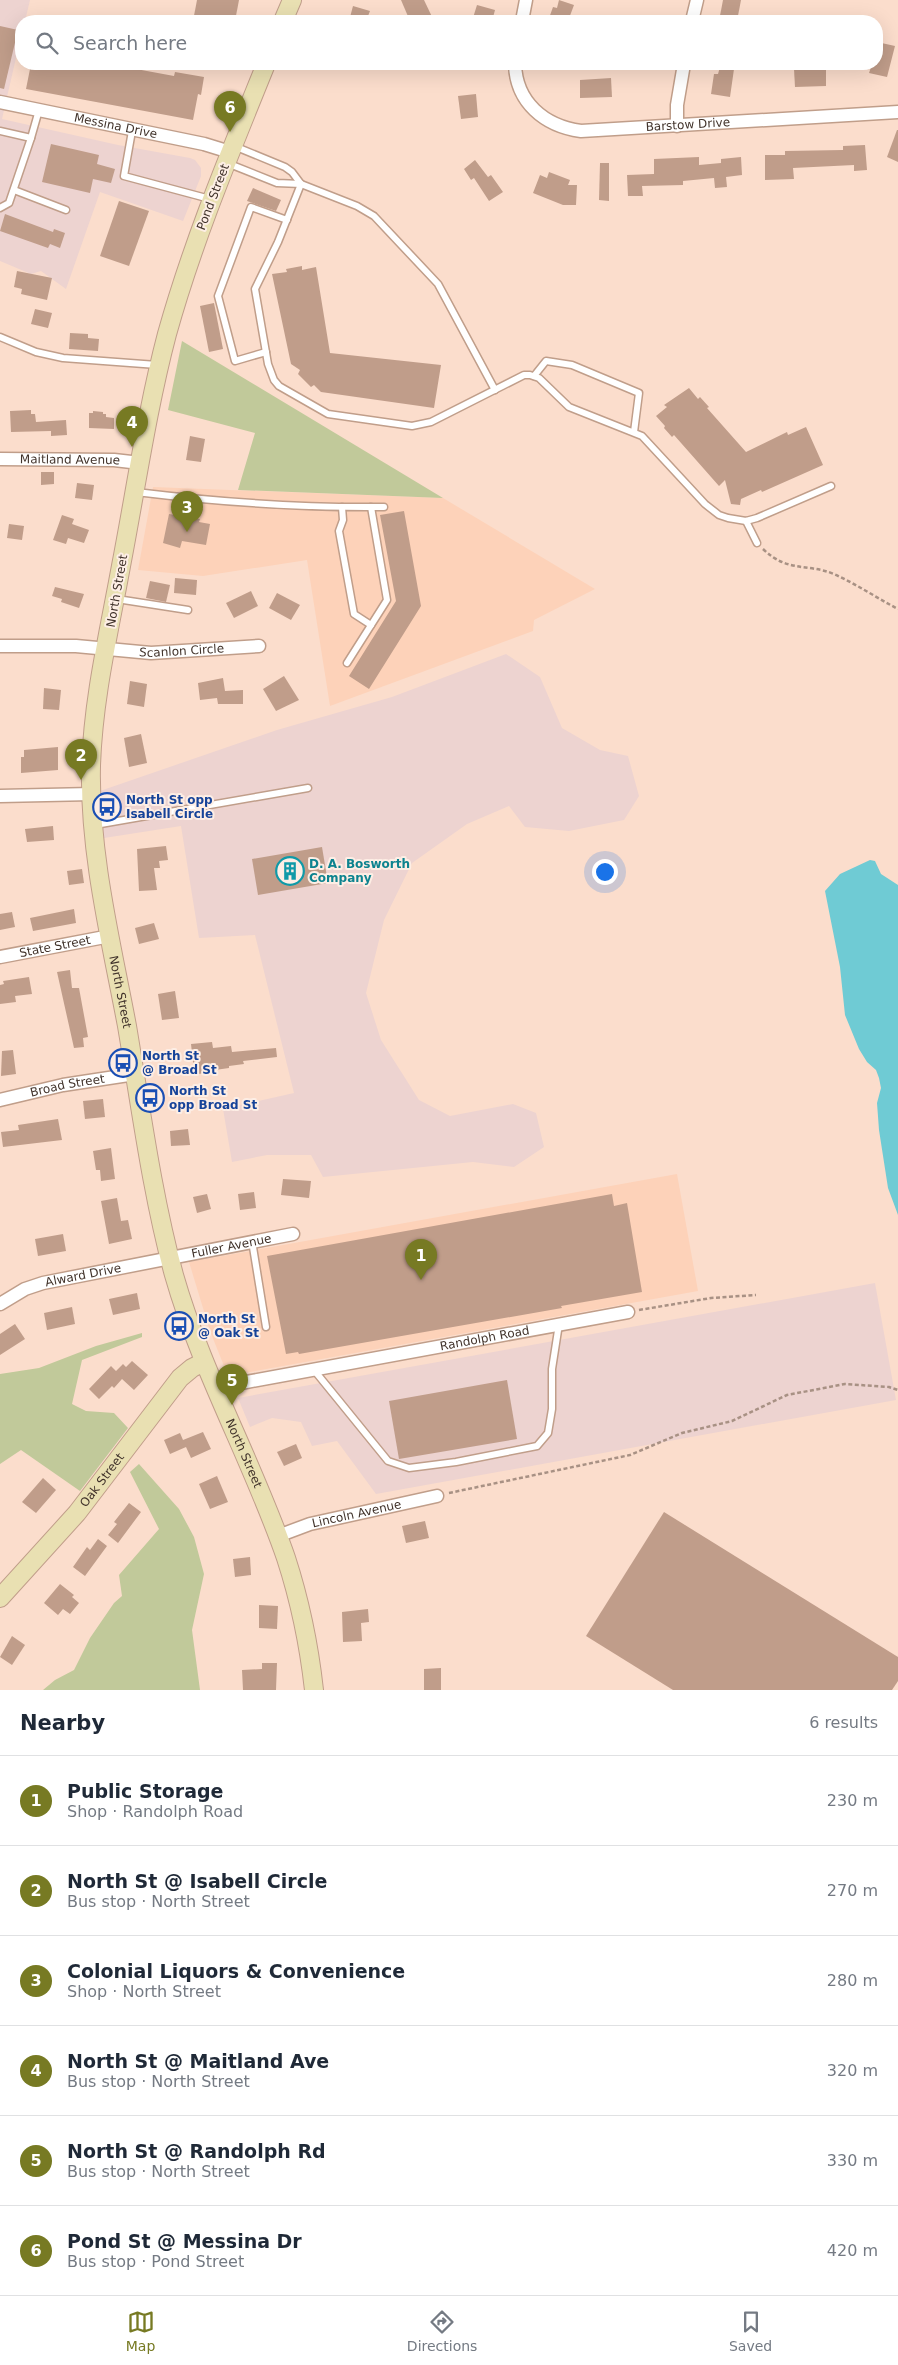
<!DOCTYPE html>
<meta charset="utf-8">
<style>
:root{--surface:#fff;--page:#f2f2f3;--text:#1f2937;--muted:#747a83;--line:#e0e1e3;--accent:#777a23}
body{margin:0;font-family:"DejaVu Sans",sans-serif;background:var(--page);color:var(--text)}
.you{position:absolute;left:604px;top:871px;width:18px;height:18px;margin:-12px;border:4px solid #fff;border-radius:50%;background:#1a73e8;box-shadow:0 0 0 8px #1a73e833}
.badge{display:grid;place-items:center;width:32px;height:32px;border-radius:50%;background:var(--accent);color:#fff;font-size:16px;font-weight:700}
.pin{position:absolute;translate:-50% -41px;filter:drop-shadow(0 1px 2px #0008)}
.pin::after{content:'';position:absolute;top:26px;width:18px;height:15px;background:inherit;clip-path:polygon(0 0,100% 0,50% 100%)}
.list{margin:0;padding:0;list-style:none}
h2{display:flex;justify-content:space-between;align-items:center;height:65px;margin:0;padding:0 20px;font-size:21px}
h2 small{font-size:16px;font-weight:400;color:var(--muted)}
.list li{display:grid;grid-template-columns:32px 1fr auto;gap:15px;align-items:center;box-sizing:border-box;height:90px;padding:0 20px;border-top:1px solid var(--line)}
.list b{display:block;font-size:19px;white-space:nowrap}
.list p{margin:0;font-size:16px;white-space:nowrap;color:var(--muted)}
.list em{font-size:16px;font-style:normal;color:var(--muted)}
.icon{flex:none;width:28px;height:28px;fill:none;stroke:currentColor;stroke-width:2;stroke-linecap:round;stroke-linejoin:round}
.map{position:relative;flex:none;width:898px;height:1690px;overflow:hidden}
.search{position:absolute;background:var(--surface);box-shadow:0 5px 20px #0002;left:15px;right:15px;top:15px;height:55px;display:flex;align-items:center;gap:12px;box-sizing:border-box;padding:0 18px;border-radius:20px;color:var(--muted);font-size:19px}
.sheet{height:605px;background:var(--surface)}
nav{display:flex;justify-content:space-around;align-items:center;box-sizing:border-box;height:70px;border-top:1px solid var(--line);background:var(--surface);font-size:14px;color:var(--muted)}
nav a{display:grid;justify-items:center;gap:2px}
nav .on{color:var(--accent)}
.map>svg:first-child{display:block}
</style>
<div class="map">
<svg width="898" height="1690" viewBox="0 0 898 1690">
<rect width="100%" height="100%" fill="#fbddcc"/>
<!-- built -->
<g fill="#fdd2b9">
<path d="M153,487L443,498L595,589L534,620L533,631L330,706L307,560L203,576L138,570Z"/>
<path d="M677,1174L698,1291L228,1376L210,1331L189,1262Z"/>
</g>
<!-- industrial -->
<g fill="#edd3d0">
<path d="M0,0H30L25,21H21V36L2,119L118,145L190,158L195,160L201,168V176L183,221L100,192L66,289L41,271L31,274L0,261Z"/>
<path d="M506,654L540,677L562,728L600,750L628,756L639,796L624,820L569,831L525,827L509,806L467,824L412,863L384,920L366,993L381,1040L419,1100L450,1116L513,1104L536,1113L544,1147L514,1167L473,1162L323,1177L311,1155H267L232,1162L223,1109L294,1093L255,935L199,938L181,826L104,838L100,791L277,730L392,697Z"/>
<path d="M875,1283L896,1400L376,1494L337,1441L312,1446L301,1422L272,1418L250,1427L238,1398Z"/>
</g>
<!-- green -->
<g fill="#c1c99a">
<path d="M182,341L443,498L238,490L255,433L168,410Z"/>
<path d="M142,1333V1337L82,1360L72,1404L86,1411L114,1413L128,1428L80,1491L21,1450L0,1464V1374L39,1368L96,1346Z"/>
<path d="M139,1464L179,1509L194,1537L204,1574L192,1630L200,1690H43L55,1680L74,1670L90,1638L114,1603L122,1596L119,1575L159,1529L130,1472Z"/>
</g>
<!-- water -->
<path fill="#6fcbd4" d="M870,860L875,861L881,874L898,885V1215L888,1188L879,1130L877,1103L881,1088L879,1078L876,1070L867,1062L859,1049L845,1015L840,967L825,891L840,874Z"/>
<!-- building -->
<g fill="#c09d8a">
<path d="M197,0H239L235,21H193Z"/>
<path d="M401,0H424L434,21H410Z"/>
<path d="M559,0L574,5L568,21H548L553,7L557,8Z"/>
<path d="M723,0H741L737,21H719Z"/>
<path d="M477,5L495,10L492,21H472Z"/>
<path d="M353,6L370,11L366,21H349Z"/>
<path d="M0,26L18,30L4,89L0,88Z"/>
<path d="M877,42L895,46L887,77L869,73L872,64H877Z"/>
<path d="M31,64H109L174,76L175,72L204,77L201,95L198,94L193,120L26,89Z"/>
<path d="M720,67L734,69L730,97L711,94L714,74H718Z"/>
<path d="M826,68V86L795,87L794,69Z"/>
<path d="M611,78L612,97L580,98V80Z"/>
<path d="M476,94L478,117L461,119L458,96Z"/>
<path d="M897,130H898V162L887,157Z"/>
<path d="M51,144L99,155L97,164L115,169L111,183L93,179L90,193L42,182Z"/>
<path d="M865,145L867,170L854,171V165L793,168L794,179L765,180V155H785V151L843,150V146Z"/>
<path d="M699,157V165L721,163V159L741,157L742,175L726,177L727,187L715,188L714,178L683,181V185L642,186L643,196H628L627,175L654,174V159Z"/>
<path d="M475,160L488,177L491,175L503,192L489,201L474,178L471,180L464,169Z"/>
<path d="M600,163H609V201L599,200Z"/>
<path d="M549,172L570,180L568,185H577L576,205H563L533,193L540,175L547,178Z"/>
<path d="M253,188L281,200L276,211L247,201Z"/>
<path d="M119,201L149,211L129,266L100,256Z"/>
<path d="M5,214L53,232L54,229L65,233L60,248L50,244L48,248L0,231Z"/>
<path d="M302,266V270L316,267L330,353L441,365L434,408L321,392L314,385L311,387L298,374L300,370L291,364L272,274L287,272L286,269Z"/>
<path d="M17,271L52,278L47,300L21,294L22,289L14,287Z"/>
<path d="M214,303L223,349L209,352L200,306Z"/>
<path d="M35,309L52,313L48,328L31,324Z"/>
<path d="M70,333L88,334V338L99,339L98,351L69,349Z"/>
<path d="M689,388L698,399L700,397L709,407L707,408L746,452L787,432L788,435L806,427L823,465L762,492L761,490L741,499L740,505L731,504L725,480L719,486L674,435L672,437L664,428L665,426L656,416L667,407L664,405Z"/>
<path d="M31,410V414H35L36,422L66,420L67,435L51,436V431L11,432L10,411Z"/>
<path d="M93,411L103,412V414H106V417L114,418V429L89,428V413H93Z"/>
<path d="M190,436L205,439L201,462L186,460Z"/>
<path d="M41,472H54V484L41,485Z"/>
<path d="M77,483L94,485L92,500L75,498Z"/>
<path d="M404,511L421,606L369,689L349,676L396,601L380,515Z"/>
<path d="M169,514L200,519L199,522L210,524L206,545L182,541L180,548L163,543Z"/>
<path d="M62,515L74,519L72,524L89,530L84,543L68,538L66,544L53,540Z"/>
<path d="M9,524L24,526L22,540L7,538Z"/>
<path d="M175,578L197,580L196,595L174,593Z"/>
<path d="M150,581L170,585L166,602L146,598Z"/>
<path d="M55,587L84,594L79,608L61,602L62,599L52,596Z"/>
<path d="M251,591L258,606L234,618L226,603Z"/>
<path d="M277,593L300,605L291,620L269,608Z"/>
<path d="M284,676L299,700L276,711L263,689Z"/>
<path d="M223,678L225,691L243,690V704H218L217,698L200,700L198,683Z"/>
<path d="M130,681L147,684L144,707L127,704Z"/>
<path d="M44,688L61,690L59,710L43,709Z"/>
<path d="M141,734L147,763L129,767L124,738Z"/>
<path d="M58,747V770L21,773V757H24V750Z"/>
<path d="M53,826L54,840L27,842L25,829Z"/>
<path d="M166,846L168,860L159,861L160,868H154L157,890L139,891L137,849Z"/>
<path d="M322,847L328,883L258,895L252,859Z"/>
<path d="M82,869L84,883L69,885L67,871Z"/>
<path d="M74,909L76,923L33,931L30,918Z"/>
<path d="M12,912L15,927L0,930V914Z"/>
<path d="M154,923L159,939L139,944L135,928Z"/>
<path d="M70,970L72,988H79L88,1037L83,1038L84,1047L74,1048L57,972Z"/>
<path d="M29,977L32,994L15,996L16,1002L0,1004V985L4,984L3,981Z"/>
<path d="M175,991L179,1018L162,1020L158,994Z"/>
<path d="M212,1042L213,1048L231,1046L232,1052L276,1048L277,1057L243,1061L244,1064L229,1066V1068L215,1070V1072L198,1074V1070L194,1071L191,1044Z"/>
<path d="M13,1050L16,1074L1,1076L2,1051Z"/>
<path d="M103,1099L105,1117L85,1119L83,1101Z"/>
<path d="M58,1119L62,1140L3,1147L1,1132L19,1130L18,1125Z"/>
<path d="M188,1129L190,1145L171,1146L170,1131Z"/>
<path d="M111,1148L115,1179L101,1181L100,1170H96L93,1151Z"/>
<path d="M283,1179L311,1181L309,1198L281,1195Z"/>
<path d="M254,1192L256,1208L240,1210L238,1194Z"/>
<path d="M207,1194L211,1209L197,1213L193,1197Z"/>
<path d="M612,1194L614,1206L627,1203L642,1292L561,1306L562,1308L299,1354L298,1352L286,1354L267,1256Z"/>
<path d="M117,1198L121,1221L128,1220L132,1239L109,1244L101,1201Z"/>
<path d="M63,1234L66,1251L38,1256L35,1239Z"/>
<path d="M137,1293L140,1309L113,1315L109,1299Z"/>
<path d="M72,1307L75,1324L47,1330L44,1313Z"/>
<path d="M15,1324L25,1339L0,1355V1334Z"/>
<path d="M132,1361L148,1375L134,1390L122,1379L114,1388L112,1386L99,1399L89,1389L111,1366L116,1371L123,1364L126,1367Z"/>
<path d="M507,1380L517,1439L399,1459L389,1401Z"/>
<path d="M203,1432L211,1449L191,1458L186,1447L170,1454L164,1440L180,1433L183,1440Z"/>
<path d="M296,1444L302,1458L284,1466L277,1452Z"/>
<path d="M217,1476L228,1502L210,1509L199,1484Z"/>
<path d="M43,1478L56,1490L36,1513L22,1502Z"/>
<path d="M129,1503L141,1512L118,1543L108,1535L117,1524L114,1522Z"/>
<path d="M664,1512L898,1657V1681L892,1690H673L586,1636Z"/>
<path d="M425,1521L429,1538L406,1543L402,1526Z"/>
<path d="M98,1539L107,1546L85,1576L73,1567L87,1547L90,1550Z"/>
<path d="M250,1557L251,1575L235,1577L233,1559Z"/>
<path d="M60,1584L74,1595L72,1597L79,1603L70,1614L63,1609L58,1615L44,1603Z"/>
<path d="M259,1605L278,1606L277,1629L259,1628Z"/>
<path d="M368,1609L369,1622L361,1623L362,1641L343,1642L342,1612Z"/>
<path d="M12,1636L25,1645L12,1665L0,1657Z"/>
<path d="M262,1663H277L276,1690H243L242,1670L262,1669Z"/>
<path d="M441,1668V1690H424V1669Z"/>
</g>
<g fill="none" stroke-linecap="round" stroke-linejoin="round">
<defs>
<g id="lane">
<path d="M0,131L31,138L39,110"/>
<path d="M132,131L124,176L210,199"/>
<path d="M234,146L285,167L292,172L301,184"/>
<path d="M227,163L277,183L301,184L357,206L374,216L438,284L495,390"/>
<path d="M301,184L278,242L255,289L268,364L274,380L279,386L328,414L412,426L431,422L524,375H530L539,378L569,407L642,436L705,504L719,515L728,518L746,521L757,518L831,486"/>
<path d="M14,190L66,210"/>
<path d="M0,208L9,203L31,138"/>
<path d="M0,337L36,352L63,358L157,365"/>
<path d="M266,352L235,361L218,296L251,207L287,220"/>
<path d="M534,376L546,361L572,365L639,393L634,432"/>
<path d="M136,492C218,502 302,508 384,507"/>
<path d="M342,507L343,520L339,531L354,614L371,625"/>
<path d="M746,521L757,543"/>
<path d="M117,599L188,610"/>
<path d="M347,663L387,600L371,507"/>
<path d="M95,825L308,788"/>
<path d="M252,1241L266,1327"/>
<path d="M314,1370L388,1461L409,1468L456,1462L537,1446L548,1433L552,1409V1369L559,1324"/>
</g>
<g id="street">
<path d="M522,21L526,0"/>
<path d="M692,21L697,0"/>
<path id="s1" d="M515,64C516,102 544,126 581,131L898,112"/>
<path id="s2" d="M0,102L204,144L230,152"/>
<path d="M677,126V105L684,64"/>
<path id="s3" d="M0,459L114,460L140,463"/>
<path id="s4" d="M0,646H76L151,653L259,646"/>
<path d="M0,796L92,794"/>
<path id="s5" d="M0,957L110,936"/>
<path id="s6" d="M0,1100L63,1085L135,1074"/>
<path id="s7" d="M0,1304L25,1289L43,1283L293,1234"/>
<path id="s8" d="M216,1391L241,1383L628,1312"/>
<path id="s9" d="M278,1536L310,1524L437,1496"/>
</g>
<g id="secondary">
<path d="M283,21L292,0"/>
<path id="s10" d="M266,64C230,153 193,241 167,334C147,410 136,488 121,566C109,632 93,699 91,766C89,853 111,941 127,1026C141,1109 152,1194 174,1275C202,1373 253,1462 286,1558C300,1601 309,1645 314,1690"/>
<path id="s11" d="M0,1598L77,1513L180,1378L192,1368L204,1362"/>
</g>
</defs>
<!-- lane casing -->
<use href="#lane" stroke="#c09e8a" stroke-width="9"/>
<!-- street casing -->
<use href="#street" stroke="#c09e8a" stroke-width="15"/>
<!-- secondary casing -->
<use href="#secondary" stroke="#c09e8a" stroke-width="20"/>
<!-- path -->
<g stroke="#a89184" stroke-width="2.5" stroke-dasharray="4 2.5" stroke-linecap="butt">
<path d="M763,549C788,573 807,563 834,574C856,584 877,598 898,609"/>
<path d="M639,1310L711,1298L756,1295"/>
<path d="M449,1493L630,1455L682,1433L732,1421L787,1395L845,1384L889,1387L898,1390"/>
</g>
<!-- lane -->
<use href="#lane" stroke="#fff" stroke-width="6"/>
<!-- street -->
<use href="#street" stroke="#fff" stroke-width="12"/>
<!-- secondary -->
<use href="#secondary" stroke="#e9e0b2" stroke-width="18"/>
</g>
<!-- icons -->
<defs>
<symbol id="bus-ring" viewBox="-11 -11 22 22"><circle r="9.5" fill="#fdeee5" stroke="#1a4fb4" stroke-width="1.5"/><path d="M-5-6H5V4H4V6H2V4H-2V6H-4V4H-5ZM-3.5-4V0h7V-4ZM-3.5 1.2v1.5H-2V1.2ZM2 1.2v1.5H3.5V1.2Z" fill="#1a4fb4"/></symbol>
<symbol id="building-ring" viewBox="-11 -11 22 22"><circle r="9.5" fill="#fdeee5" stroke="#0f9aa8" stroke-width="1.5"/><path d="M-4-6H4V6H1V3H-1V6H-4ZM-2.5-4.3h1.7v1.8h-1.7ZM.8-4.3h1.7v1.8H.8ZM-2.5-1h1.7V.8h-1.7ZM.8-1h1.7V.8H.8Z" fill="#0f9aa8"/></symbol>
</defs>
<g fill-rule="evenodd">
<use href="#bus-ring" x="91" y="791" width="32" height="32"/>
<use href="#building-ring" x="274" y="855" width="32" height="32"/>
<use href="#bus-ring" x="107" y="1047" width="32" height="32"/>
<use href="#bus-ring" x="134" y="1082" width="32" height="32"/>
<use href="#bus-ring" x="163" y="1310" width="32" height="32"/>
</g>
<g text-anchor="middle" stroke-width="4" stroke-linejoin="round" paint-order="stroke">
<!-- street labels -->
<g font-size="12" fill="#41332b" stroke="#fdeee5">
<text dy="4" stroke="none"><textPath href="#s1" startOffset="210">Barstow Drive</textPath></text>
<text dy="4" stroke="none"><textPath href="#s2" startOffset="118">Messina Drive</textPath></text>
<text transform="translate(213 197) rotate(-69)" y="4">Pond Street</text>
<text dy="4" stroke="none"><textPath href="#s3" startOffset="70">Maitland Avenue</textPath></text>
<text transform="translate(117 591) rotate(-80)" y="4">North Street</text>
<text dy="4" stroke="none"><textPath href="#s4" startOffset="182">Scanlon Circle</textPath></text>
<text dy="4" stroke="none"><textPath href="#s5" startOffset="56">State Street</textPath></text>
<text dy="4" stroke="none"><textPath href="#s10" startOffset="955">North Street</textPath></text>
<text dy="4" stroke="none"><textPath href="#s6" startOffset="69">Broad Street</textPath></text>
<text dy="4" stroke="none"><textPath href="#s7" startOffset="240">Fuller Avenue</textPath></text>
<text dy="4" stroke="none"><textPath href="#s7" startOffset="89">Alward Drive</textPath></text>
<text dy="4" stroke="none"><textPath href="#s8" startOffset="274">Randolph Road</textPath></text>
<text dy="4" stroke="none"><textPath href="#s10" startOffset="1435">North Street</textPath></text>
<text dy="4" stroke="none"><textPath href="#s11" startOffset="156">Oak Street</textPath></text>
<text dy="4" stroke="none"><textPath href="#s9" startOffset="82">Lincoln Avenue</textPath></text>
</g>
<!-- transit labels -->
<g font-size="12" font-weight="bold" fill="#164399" stroke="#fdeee5" text-anchor="start">
<text x="126" y="804">North St opp<tspan x="126" dy="14">Isabell Circle</tspan></text>
<text x="142" y="1060">North St<tspan x="142" dy="14">@ Broad St</tspan></text>
<text x="169" y="1095">North St<tspan x="169" dy="14">opp Broad St</tspan></text>
<text x="198" y="1323">North St<tspan x="198" dy="14">@ Oak St</tspan></text>
</g>
<!-- culture labels -->
<g font-size="12" font-weight="bold" fill="#0d838f" stroke="#fdeee5" text-anchor="start">
<text x="309" y="868">D. A. Bosworth<tspan x="309" dy="14">Company</tspan></text>
</g>
</g>
</svg>
<div class="you"></div>
<div class="pin badge" style="left:421px;top:1280px">1</div>
<div class="pin badge" style="left:81px;top:780px">2</div>
<div class="pin badge" style="left:187px;top:532px">3</div>
<div class="pin badge" style="left:132px;top:447px">4</div>
<div class="pin badge" style="left:232px;top:1405px">5</div>
<div class="pin badge" style="left:230px;top:132px">6</div>
<div class="search"><svg class="icon" aria-label="search" viewBox="0 0 24 24"><circle cx="10" cy="10" r="6"/><path d="M15 15l6 6"/></svg>Search here</div>
</div>
<section class="sheet">
<h2>Nearby<small>6 results</small></h2>
<ul class="list">
<li><span class="badge">1</span><div><b>Public Storage</b><p>Shop · Randolph Road</p></div><em>230 m</em></li>
<li><span class="badge">2</span><div><b>North St @ Isabell Circle</b><p>Bus stop · North Street</p></div><em>270 m</em></li>
<li><span class="badge">3</span><div><b>Colonial Liquors &amp; Convenience</b><p>Shop · North Street</p></div><em>280 m</em></li>
<li><span class="badge">4</span><div><b>North St @ Maitland Ave</b><p>Bus stop · North Street</p></div><em>320 m</em></li>
<li><span class="badge">5</span><div><b>North St @ Randolph Rd</b><p>Bus stop · North Street</p></div><em>330 m</em></li>
<li><span class="badge">6</span><div><b>Pond St @ Messina Dr</b><p>Bus stop · Pond Street</p></div><em>420 m</em></li>
</ul>
</section>
<nav>
<a class="on"><svg class="icon" aria-label="map" viewBox="0 0 24 24"><path d="M3 6l6-2 6 2 6-2v14l-6 2-6-2-6 2zM9 4v14M15 6v14"/></svg>Map</a>
<a><svg class="icon" aria-label="directions" viewBox="0 0 24 24"><path d="M12 3l9 9-9 9-9-9zM9 14v-3h6M13 9l2 2-2 2"/></svg>Directions</a>
<a><svg class="icon" aria-label="saved" viewBox="0 0 24 24"><path d="M7 4h10v16l-5-4-5 4z"/></svg>Saved</a>
</nav>
